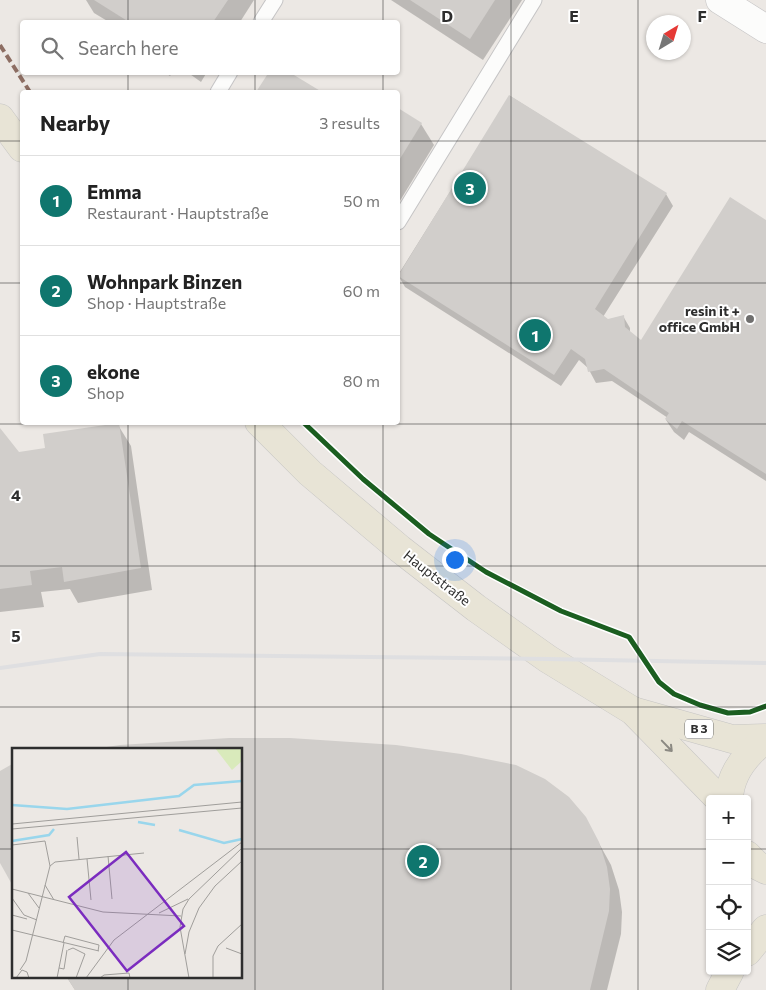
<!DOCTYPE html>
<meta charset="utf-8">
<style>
:root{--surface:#fff;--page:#f2f2f2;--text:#222;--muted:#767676;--line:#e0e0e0;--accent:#0f766e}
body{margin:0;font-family:Commissioner,sans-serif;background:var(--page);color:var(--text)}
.controls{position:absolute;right:15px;bottom:15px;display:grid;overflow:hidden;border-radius:5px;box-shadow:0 1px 4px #0004}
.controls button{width:45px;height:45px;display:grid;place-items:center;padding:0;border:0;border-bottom:1px solid var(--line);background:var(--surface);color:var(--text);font:25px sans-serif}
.compass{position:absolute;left:646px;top:15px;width:45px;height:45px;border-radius:50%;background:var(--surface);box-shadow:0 1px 4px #0004;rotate:38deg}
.you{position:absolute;left:454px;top:559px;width:18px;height:18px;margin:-12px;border:4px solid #fff;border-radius:50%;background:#1a73e8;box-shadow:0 0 0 8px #1a73e833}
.badge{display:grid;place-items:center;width:32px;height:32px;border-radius:50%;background:var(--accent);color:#fff;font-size:16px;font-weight:700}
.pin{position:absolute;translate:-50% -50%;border:2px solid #fff;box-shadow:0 1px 5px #0006}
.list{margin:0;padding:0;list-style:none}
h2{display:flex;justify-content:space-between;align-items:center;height:65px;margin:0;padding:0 20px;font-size:21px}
h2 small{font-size:16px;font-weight:400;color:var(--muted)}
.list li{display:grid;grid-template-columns:32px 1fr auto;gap:15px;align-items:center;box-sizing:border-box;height:90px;padding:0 20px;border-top:1px solid var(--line)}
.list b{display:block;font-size:19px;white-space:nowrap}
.list p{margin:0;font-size:16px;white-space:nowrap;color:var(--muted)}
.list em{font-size:16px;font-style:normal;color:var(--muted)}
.icon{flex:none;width:28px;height:28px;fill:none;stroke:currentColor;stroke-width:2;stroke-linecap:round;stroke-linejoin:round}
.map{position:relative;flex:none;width:766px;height:990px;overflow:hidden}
.search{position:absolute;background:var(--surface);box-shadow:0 1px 4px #0004;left:20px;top:20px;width:380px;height:55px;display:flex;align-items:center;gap:12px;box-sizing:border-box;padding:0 18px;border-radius:5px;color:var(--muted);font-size:19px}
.panel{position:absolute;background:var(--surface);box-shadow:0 1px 4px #0004;left:20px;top:90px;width:380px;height:335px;border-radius:5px}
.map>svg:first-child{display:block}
</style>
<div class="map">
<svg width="766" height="990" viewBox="0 0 766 990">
<rect width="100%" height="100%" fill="#ece8e4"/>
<!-- shadow -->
<g fill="#0003">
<path d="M86,0H254L240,22H109L94,13Z"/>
<path d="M391,0H522L483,60Z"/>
<path d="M164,72H173L170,76Z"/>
<path d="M187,72H207L201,82Z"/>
<path d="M270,72H287L319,92H258Z"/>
<path d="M510,96L666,194L673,206L603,317L607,320L623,316L630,328V333L641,342L766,222V481L689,432L684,440L674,432L666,420L668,418L612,381L596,383L588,368L579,360L561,386L405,287L398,275Z"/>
<path d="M398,109L421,124L434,145L398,204Z"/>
<path d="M118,425L131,446L152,590L78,603L70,589L41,592L44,607L0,612V430L18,453L47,449Z"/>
<path d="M229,739L585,818L611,865L619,890L622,912L621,934L607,990H75L66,976H241V749H103L120,746Z"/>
</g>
<!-- building -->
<g fill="#d1cecb">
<path d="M94,0H228L213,22H129Z"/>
<path d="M410,0H495L470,39Z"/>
<path d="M269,72H289L322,92H256Z"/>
<path d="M509,95L667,193L595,309L608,319L624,315L625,327L641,340L730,197L766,220V474L682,421L677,429L665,419L669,413L604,369L588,372L585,359L571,349L554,375L398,276Z"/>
<path d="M398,108L422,123L398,162Z"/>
<path d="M119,423L141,568L64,582L62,567L30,571L32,585L0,589V428L19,452L45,448L43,434Z"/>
<path d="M229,738H290L396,745L461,754L516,765L545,779L569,797L586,817L599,842L607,867L610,889L609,911L590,990H75L66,976H241V749L100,748L120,745Z"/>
<path d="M14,763V888L0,863V771Z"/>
</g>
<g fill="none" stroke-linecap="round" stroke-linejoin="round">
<defs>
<g id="lane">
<path d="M261,22L275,0"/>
<path d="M218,92L230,72"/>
<path d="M398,222L534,0"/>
</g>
<path id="street" d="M720,0L766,29"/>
<g id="primary">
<path d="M0,118L22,148"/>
<path d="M259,422L310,473L400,549L476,608L548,659L633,711L719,799"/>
<path d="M633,711L732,739L766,738"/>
<path d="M729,799C730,773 746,754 766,739"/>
<path d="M747,855L758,866L766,870"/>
<path d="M747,952L766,929"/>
<path d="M720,990L730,971"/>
</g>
</defs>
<!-- lane casing -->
<use href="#lane" stroke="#c5c4c5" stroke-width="17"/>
<!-- street casing -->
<use href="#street" stroke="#c5c4c5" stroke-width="29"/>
<!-- primary casing -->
<use href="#primary" stroke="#c6c5c4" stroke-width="29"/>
<!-- lane -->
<use href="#lane" stroke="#fcfcfb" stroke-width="15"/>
<!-- street -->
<use href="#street" stroke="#fcfcfb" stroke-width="28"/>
<!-- primary -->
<use href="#primary" stroke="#e8e4d6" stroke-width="28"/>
<!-- rail -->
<path stroke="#dfdfe1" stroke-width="4" d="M0,668L100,654L548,659L766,663"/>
<!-- quiet -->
<path stroke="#8d6e63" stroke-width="4" stroke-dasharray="8 4" stroke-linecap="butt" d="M0,45L30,92"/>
<defs>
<path id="cycleway" d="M303,422L363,479L429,534L486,572L561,611L629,637L659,682L674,694L700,705L728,713L750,712L766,706"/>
</defs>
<!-- cycleway casing -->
<use href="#cycleway" stroke="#fff" stroke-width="8"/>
<!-- cycleway -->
<use href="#cycleway" stroke="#1b5e20" stroke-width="5"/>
</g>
<!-- one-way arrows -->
<defs><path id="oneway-shaft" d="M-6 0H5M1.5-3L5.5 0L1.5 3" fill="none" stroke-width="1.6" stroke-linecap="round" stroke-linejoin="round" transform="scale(1.25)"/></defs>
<use stroke="#8b8982" href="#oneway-shaft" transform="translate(667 746) rotate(46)"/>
<!-- grid -->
<path fill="none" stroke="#2e2e2e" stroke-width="1" stroke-opacity="0.55" d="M128,0V22M255,0V22M383,0V22M511,0V990M638,0V990M128,72V92M255,72V92M383,72V92M0,141H22M398,141H766M0,283H22M398,283H766M128,422V749M255,422V990M383,422V990M0,424H766M0,566H766M0,707H766M0,849H14M241,849H710M747,849H766M128,976V990"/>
<!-- markers -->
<circle fill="#706f6e" stroke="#fff" stroke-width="2" cx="750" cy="319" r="5"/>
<g text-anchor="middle" stroke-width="4" stroke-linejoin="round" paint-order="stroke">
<!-- shield labels -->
<rect fill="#fff" stroke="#6d6d6d" stroke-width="1" x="685" y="719.5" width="28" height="19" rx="4"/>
<g font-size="12" font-weight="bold" fill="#2e2e2e">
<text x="699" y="733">B 3</text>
</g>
<!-- poi labels -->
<g font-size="14" font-weight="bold" fill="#2e2e2e" stroke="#fff" text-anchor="end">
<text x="740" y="316">resin it +<tspan x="740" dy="16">office GmbH</tspan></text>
</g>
<!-- street labels -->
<g font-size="14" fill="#2e2e2e" stroke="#fff">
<text transform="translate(437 578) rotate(38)" y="5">Hauptstraße</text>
</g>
</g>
<!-- overview -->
<g transform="translate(12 748)">
<rect width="230" height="230" fill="#ece8e4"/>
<path d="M203,0H230V13L220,22Z" fill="#d9eabb"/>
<path fill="none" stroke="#99d6ec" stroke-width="2.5" d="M0,57L55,61L167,48L182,37L230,33M126,74L143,77M167,82L212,95L230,91M0,93L37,87L42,81"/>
<path fill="none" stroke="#a09e9b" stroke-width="1" d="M0,76L230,54M0,81L230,60M65,89L67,111M0,97L33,93L38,118L14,213L8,222M96,108L100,151M75,111L79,152M38,118L43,114L132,105M33,137L42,152M0,141L91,164L169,168M16,145L27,160M0,150L12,167L25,172M147,165L176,151M0,167L15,171M0,182L87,203M51,195L53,188L87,197L86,203M214,200L230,206M56,202L61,200L73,206L64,230M173,206L177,184L187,160L203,138L230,113M47,220L52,221L55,202M4,230L10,222L15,224L17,230M45,230L52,195M74,230L102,192L230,94M88,230L92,227L117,225L118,230M177,230L168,179L171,161L177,151L230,100M201,230V208L206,198L230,176"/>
<path fill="#7b2cbf" fill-opacity="0.15" stroke="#7b2cbf" stroke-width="2.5" d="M114,104L172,178L115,223L57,149Z"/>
<rect width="230" height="230" fill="none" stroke="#2e2e2e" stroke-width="2.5"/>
</g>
<g font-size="16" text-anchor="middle" font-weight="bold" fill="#2e2e2e" stroke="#fff" stroke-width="4" stroke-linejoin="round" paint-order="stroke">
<text x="447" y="22">D</text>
<text x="574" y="22">E</text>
<text x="702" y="22">F</text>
<text x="16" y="501">4</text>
<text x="16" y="642">5</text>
</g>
</svg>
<div class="controls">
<button>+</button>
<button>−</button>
<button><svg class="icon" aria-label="locate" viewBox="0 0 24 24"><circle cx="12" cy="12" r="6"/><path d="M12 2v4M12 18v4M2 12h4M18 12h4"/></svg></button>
<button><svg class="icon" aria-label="layers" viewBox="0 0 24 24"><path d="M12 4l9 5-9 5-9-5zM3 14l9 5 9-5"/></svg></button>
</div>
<svg class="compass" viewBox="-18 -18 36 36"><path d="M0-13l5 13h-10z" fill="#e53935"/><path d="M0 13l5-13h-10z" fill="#767676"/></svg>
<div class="you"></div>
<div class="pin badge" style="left:535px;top:335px">1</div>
<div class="pin badge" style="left:423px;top:861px">2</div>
<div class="pin badge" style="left:470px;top:188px">3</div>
<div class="search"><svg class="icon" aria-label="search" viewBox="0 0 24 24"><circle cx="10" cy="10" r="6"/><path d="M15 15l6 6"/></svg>Search here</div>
<section class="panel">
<h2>Nearby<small>3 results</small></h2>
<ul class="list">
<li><span class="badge">1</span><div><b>Emma</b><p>Restaurant · Hauptstraße</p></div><em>50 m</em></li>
<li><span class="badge">2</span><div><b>Wohnpark Binzen</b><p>Shop · Hauptstraße</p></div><em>60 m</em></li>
<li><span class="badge">3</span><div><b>ekone</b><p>Shop</p></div><em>80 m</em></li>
</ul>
</section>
</div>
